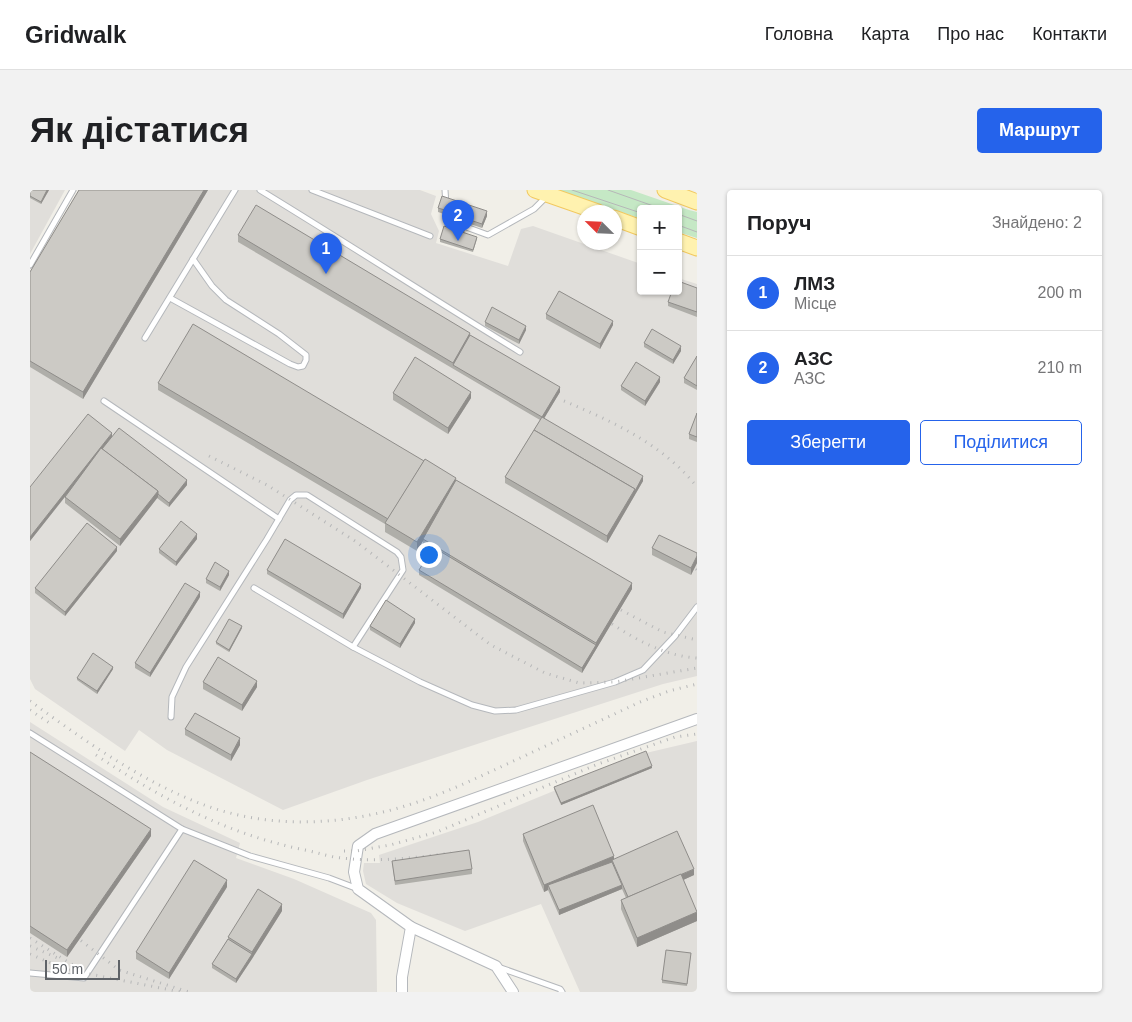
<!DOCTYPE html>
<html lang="uk">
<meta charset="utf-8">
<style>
:root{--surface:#fff;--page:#f2f2f2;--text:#202124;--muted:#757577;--line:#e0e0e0;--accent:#2563eb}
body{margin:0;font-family:Helvetica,sans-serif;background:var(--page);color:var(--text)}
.controls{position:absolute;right:15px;top:15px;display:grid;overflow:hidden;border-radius:5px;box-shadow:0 1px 4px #0004}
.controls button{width:45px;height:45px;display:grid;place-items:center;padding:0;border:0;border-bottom:1px solid var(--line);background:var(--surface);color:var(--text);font:25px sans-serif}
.compass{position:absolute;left:547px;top:15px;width:45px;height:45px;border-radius:50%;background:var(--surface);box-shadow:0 1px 4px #0004;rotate:294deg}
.scale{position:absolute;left:15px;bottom:12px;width:75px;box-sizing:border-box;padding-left:5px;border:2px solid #5f6368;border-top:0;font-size:14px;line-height:18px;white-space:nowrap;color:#5f6368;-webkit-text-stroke:4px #fff;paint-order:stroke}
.you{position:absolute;left:398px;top:364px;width:18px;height:18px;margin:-12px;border:4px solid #fff;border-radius:50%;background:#1a73e8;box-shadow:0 0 0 8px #1a73e833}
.badge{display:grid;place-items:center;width:32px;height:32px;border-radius:50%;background:var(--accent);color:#fff;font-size:16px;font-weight:700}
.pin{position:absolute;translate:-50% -41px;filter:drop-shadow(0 1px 2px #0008)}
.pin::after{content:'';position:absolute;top:26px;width:18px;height:15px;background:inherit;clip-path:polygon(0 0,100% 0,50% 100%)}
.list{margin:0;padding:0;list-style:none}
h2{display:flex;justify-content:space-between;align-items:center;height:65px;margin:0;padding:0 20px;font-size:21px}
h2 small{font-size:16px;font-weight:400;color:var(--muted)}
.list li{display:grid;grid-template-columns:32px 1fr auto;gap:15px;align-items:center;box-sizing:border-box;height:75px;padding:0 20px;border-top:1px solid var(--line)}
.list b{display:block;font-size:19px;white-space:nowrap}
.list p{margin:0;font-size:16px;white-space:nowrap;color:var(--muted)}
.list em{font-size:16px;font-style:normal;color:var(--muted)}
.actions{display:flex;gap:10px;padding:15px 20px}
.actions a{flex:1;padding:11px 0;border:1px solid var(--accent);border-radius:5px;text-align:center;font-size:18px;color:var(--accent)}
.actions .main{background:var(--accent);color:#fff}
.map{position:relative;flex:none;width:667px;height:802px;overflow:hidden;border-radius:5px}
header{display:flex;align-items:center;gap:30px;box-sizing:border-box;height:70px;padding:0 25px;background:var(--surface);border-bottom:1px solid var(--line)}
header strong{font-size:24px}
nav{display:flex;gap:28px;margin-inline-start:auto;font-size:18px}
.intro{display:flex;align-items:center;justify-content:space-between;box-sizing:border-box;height:120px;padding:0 30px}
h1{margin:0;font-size:35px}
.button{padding:12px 22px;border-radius:5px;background:var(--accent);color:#fff;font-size:18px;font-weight:700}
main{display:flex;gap:30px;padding:0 30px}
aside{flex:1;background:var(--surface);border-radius:5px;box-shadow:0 1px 4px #0004}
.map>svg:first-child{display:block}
</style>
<header>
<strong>Gridwalk</strong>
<nav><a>Головна</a><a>Карта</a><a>Про нас</a><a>Контакти</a></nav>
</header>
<div class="intro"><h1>Як дістатися</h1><a class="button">Маршрут</a></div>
<main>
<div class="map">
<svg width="667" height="802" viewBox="0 0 667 802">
<rect width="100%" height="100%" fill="#f1efe8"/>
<!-- industrial -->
<g fill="#e0deda">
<path d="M0,0H35L0,64Z"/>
<path d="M52,0H390L406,6L401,24L409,41L406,53L478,76L491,39L503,36L611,74V101H648V88L667,94V486L633,494L481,543L337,590L253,620L137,560L109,540L95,561L5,499L0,489V88Z"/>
<path d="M0,532L133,617L210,653L206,668L264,689L341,723L346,730L347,802H0Z"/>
<path d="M667,551V802H550L511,714L435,741L367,713L336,694L333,681L334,673H350L349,665L448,632L616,563Z"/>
</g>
<!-- green -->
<path fill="#c5e8c5" d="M528,0H601L659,20L667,22V48L648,42V19H611V29Z"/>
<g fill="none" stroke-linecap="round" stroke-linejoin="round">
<defs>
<g id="lane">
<path d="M230,0C317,53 403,109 490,162"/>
<path d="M282,0L400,46"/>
<path d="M415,0L417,30L458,45L504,19L517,6"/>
<path d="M0,75L43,0"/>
<path d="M140,108L260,174L268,177L273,176L276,170V165L249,144L196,110L182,96L163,69"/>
<path d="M115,148L205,0"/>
<path d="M74,211L249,329"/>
<path d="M224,398L323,457L390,492L442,515L465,521L486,520L585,492L613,480L645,446L667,417"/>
<path d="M141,527L142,507L156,477L237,349L260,310L266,305H277L367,362L371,367L373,380L323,457"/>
<path d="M0,543L152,639"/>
<path d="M468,777L530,799L532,802"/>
<path d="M0,783L54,788L152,639L220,666L299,688L328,699"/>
</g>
<g id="street">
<path d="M381,737L466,776L483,802"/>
<path d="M372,802V787L381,737L328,699L324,682L328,656L345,644L667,529"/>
</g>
<g id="primary">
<path d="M505,0L568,22"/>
<path d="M635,0L667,12"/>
<path d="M584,28L611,38"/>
<path d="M648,51L667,58"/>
</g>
</defs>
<!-- lane casing -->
<use href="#lane" stroke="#b5b8bc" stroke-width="7"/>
<!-- street casing -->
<use href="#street" stroke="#b5b8bc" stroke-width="12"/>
<!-- primary casing -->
<use href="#primary" stroke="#f2c960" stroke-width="17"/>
<!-- lane -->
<use href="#lane" stroke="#fff" stroke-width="5"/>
<!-- street -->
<use href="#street" stroke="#fff" stroke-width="10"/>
<!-- primary -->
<use href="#primary" stroke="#fff2af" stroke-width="15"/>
<!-- tram -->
<g stroke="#b6b7b8" stroke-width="1">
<path d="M542,0L611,23"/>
<path d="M578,0L632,19"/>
<path d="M648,24L667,31"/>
<path d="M648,35L667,42"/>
</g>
<!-- rail -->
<g stroke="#b6b7b8" stroke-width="3" stroke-dasharray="1 6" stroke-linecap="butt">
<path d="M534,211C582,231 634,255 667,297"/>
<path d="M179,266L237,295L325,351L461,455L515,483L549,493L585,492L667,478"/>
<path d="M666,379L667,380"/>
<path d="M591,420L633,442L667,450"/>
<path d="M582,434C608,451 636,466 667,468"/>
<path d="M0,511C51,548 105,587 164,611C231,639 307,637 375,616C415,604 453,585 490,568C530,549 570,531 610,512L639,501L667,494"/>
<path d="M0,520L21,534"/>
<path d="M66,565C132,609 196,644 275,660C285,662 294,665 304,667C343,673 383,668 421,663"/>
<path d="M314,661H326L360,655L407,642L568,574L645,547L667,544"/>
<path d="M40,742L89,780L159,802"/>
<path d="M0,748L46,777"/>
<path d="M0,756L30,769"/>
<path d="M0,764L34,779L151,802"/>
</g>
</g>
<!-- wall -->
<g fill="#afaea9">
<path d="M0,0H19L11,14L0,8Z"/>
<path d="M49,0H178L53,209L0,177V82Z"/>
<path d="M408,18L457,26L452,38L437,33L434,43L447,49L443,62L410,52V49L420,38L423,27L408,22Z"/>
<path d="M208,45L440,145L530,202L514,228L613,291L577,353L475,293V287L510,230L208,52Z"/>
<path d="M667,98V127L638,116V112Z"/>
<path d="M516,124L583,135L570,159L516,129Z"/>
<path d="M455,132L496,140L489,154L455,136Z"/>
<path d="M614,153L651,161L643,174L614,157Z"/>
<path d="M667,166V200L654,193V188Z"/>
<path d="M630,192L615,216L591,200V196Z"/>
<path d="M128,193L426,290L602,399L552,483L389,385V380L401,360L393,356V350L387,361L355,342V334L128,200Z"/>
<path d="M363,203L441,208L418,244L363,210Z"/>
<path d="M667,223V252L659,249V244Z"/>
<path d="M82,246L157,295L139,317L127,308L90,356L35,313V307L0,351V297Z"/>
<path d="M167,349L146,376L129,363V359Z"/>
<path d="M622,358L667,363V373L661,385L622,365Z"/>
<path d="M87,361L35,426L5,403V398Z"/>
<path d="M237,380L331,398L313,429L237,384Z"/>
<path d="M199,385L190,401L176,393V389Z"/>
<path d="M170,407L120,487L105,478V473Z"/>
<path d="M385,433L370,458L340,440V436Z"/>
<path d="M212,438L199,462L186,454V452Z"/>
<path d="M83,479L67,504L47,490V488Z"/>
<path d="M173,492L227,497L212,521L173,499Z"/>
<path d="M155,539L210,555L201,571L155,545Z"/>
<path d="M0,562L121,646L37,767L0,743Z"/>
<path d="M622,578L531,615L524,599V597Z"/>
<path d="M493,644L584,669L664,685L653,690L667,731L607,757L591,719V710L596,708L592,699L529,725L518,700L514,702L493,651Z"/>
<path d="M362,671L442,679V684L365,695Z"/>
<path d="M197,697L139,789L106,769V762Z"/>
<path d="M252,721L206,793L182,778V774L198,749V747Z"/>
<path d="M661,763L657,796L632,793V790Z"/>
</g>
<!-- shaded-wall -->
<g fill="#8f8d8a">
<path d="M17,0H19L11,14V12Z"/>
<path d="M174,0H178L53,209V202Z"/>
<path d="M457,21V26L452,38V34Z"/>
<path d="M437,29V33L433,45V40Z"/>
<path d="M583,131V135L570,159V154Z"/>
<path d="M496,136V140L489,154V150Z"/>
<path d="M440,143V149L423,175V173Z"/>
<path d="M651,156V161L643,174V170Z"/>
<path d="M630,187V192L615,216V211Z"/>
<path d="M530,197V202L512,232V227Z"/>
<path d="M441,202V208L418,244V238Z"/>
<path d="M82,243V247L0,351V347Z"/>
<path d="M613,286V291L577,353V346L605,299Z"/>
<path d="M426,288V297L387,361V352Z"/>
<path d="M157,290V295L139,317V313Z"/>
<path d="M128,301V307L90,356V349Z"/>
<path d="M167,344V349L146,376V372Z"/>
<path d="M87,357V361L35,426V422Z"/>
<path d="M667,366V373L661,385V378Z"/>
<path d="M199,381V385L190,401V397Z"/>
<path d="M602,393V399L552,483V478L566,455V453Z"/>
<path d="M331,394V398L313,429V424Z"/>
<path d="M170,402V407L120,487V483Z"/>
<path d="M385,429V433L370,458V454Z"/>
<path d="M212,436V438L199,462V460Z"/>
<path d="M83,477V479L67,504V501Z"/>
<path d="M227,491V497L212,521V515Z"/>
<path d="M210,548V555L201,571V565Z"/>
<path d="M622,576V578L531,615V613Z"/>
<path d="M121,639V646L37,767V760Z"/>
<path d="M584,666V672L582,670V673L518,695V700L514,702V695Z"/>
<path d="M664,679V685L599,715V708Z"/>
<path d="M197,690V697L139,789V783Z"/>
<path d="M592,695V699L529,725V720Z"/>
<path d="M252,714V721L222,769V762Z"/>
<path d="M667,722V731L607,757V748Z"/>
<path d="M222,764V769L206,793V789Z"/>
</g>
<!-- building -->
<g fill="#cccac5" stroke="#8f8d8a">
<path d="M0,0H17L11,12L0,6Z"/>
<path d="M49,0H174L53,202L0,171V82Z"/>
<path d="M412,6L457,21L452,34L437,29L433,40L420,36L425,23L408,18Z"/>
<path d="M226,15L440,143L423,173L208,45Z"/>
<path d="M414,36L447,47L443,60L410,49Z"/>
<path d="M648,91L667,98V122L638,112L642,101H648Z"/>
<path d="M529,101L583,131L570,154L516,124Z"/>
<path d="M462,117L496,136L489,150L455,132Z"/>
<path d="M163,134L394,271L358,329L128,193Z"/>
<path d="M622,139L651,156L643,170L614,153Z"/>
<path d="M440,145L530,197L512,227L423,175Z"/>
<path d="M667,166V196L654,188Z"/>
<path d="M385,167L441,202L418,238L363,203Z"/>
<path d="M606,172L630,187L615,211L591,196Z"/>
<path d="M667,223V247L659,244Z"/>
<path d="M58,224L82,243L0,347V297Z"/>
<path d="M512,227L613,286L605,301V299L504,240Z"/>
<path d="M89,238L157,290L139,313L128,304V301L72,259Z"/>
<path d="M504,240L605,299L577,346L475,287Z"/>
<path d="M71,258L128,301L90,349L35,307Z"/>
<path d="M395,269L426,288L387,352L355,333Z"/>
<path d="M426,290L602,393L566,453L393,349Z"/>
<path d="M151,331L167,344L146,372L129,359Z"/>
<path d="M57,333L87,357L35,422L5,398Z"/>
<path d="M629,345L667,363V366L661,378L622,358Z"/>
<path d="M255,349L331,394L313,424L237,380Z"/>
<path d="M403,357L566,455L552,478L389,380Z"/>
<path d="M185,372L199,381L190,397L176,389Z"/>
<path d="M155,393L170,402L120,483L105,473Z"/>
<path d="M356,410L385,429L370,454L340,436Z"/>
<path d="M199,429L212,436L199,460L186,452Z"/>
<path d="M63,463L83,477L67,501L47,488Z"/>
<path d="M188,467L227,491L212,515L173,492Z"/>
<path d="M165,523L210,548L201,565L155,539Z"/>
<path d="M616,561L622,576L531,613L524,597Z"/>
<path d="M0,562L121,639L37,760L0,736Z"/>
<path d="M563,615L584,666L514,695L493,644Z"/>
<path d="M647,641L664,679L598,707L582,670Z"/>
<path d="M439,660L442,679L365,691L362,671Z"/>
<path d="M164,670L197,690L139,783L106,762Z"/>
<path d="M582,672L592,695L529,720L518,695Z"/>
<path d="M651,684L667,722L607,748L591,710Z"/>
<path d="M228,699L252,714L222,762L198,747Z"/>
<path d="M198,749L222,764L206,789L182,774Z"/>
<path d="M636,760L661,763L657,794L632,790Z"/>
</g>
</svg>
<div class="controls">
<button>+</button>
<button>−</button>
</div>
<svg class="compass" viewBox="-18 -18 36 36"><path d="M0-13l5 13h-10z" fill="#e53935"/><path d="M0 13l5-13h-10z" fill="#757577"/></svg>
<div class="scale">50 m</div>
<div class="you"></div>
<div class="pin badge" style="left:296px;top:84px">1</div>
<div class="pin badge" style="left:428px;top:51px">2</div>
</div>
<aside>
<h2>Поруч<small>Знайдено: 2</small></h2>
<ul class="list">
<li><span class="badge">1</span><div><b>ЛМЗ</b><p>Місце</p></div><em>200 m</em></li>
<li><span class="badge">2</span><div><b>АЗС</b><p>АЗС</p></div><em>210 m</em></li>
</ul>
<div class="actions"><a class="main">Зберегти</a><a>Поділитися</a></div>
</aside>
</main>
